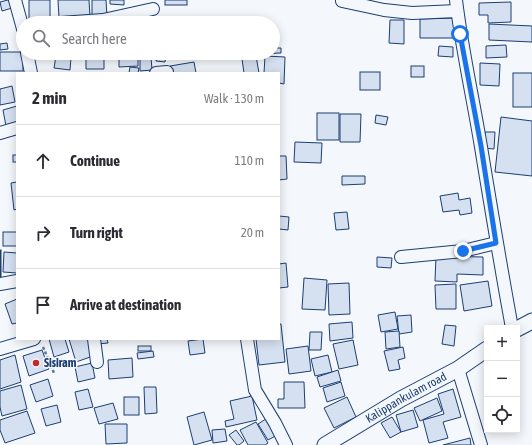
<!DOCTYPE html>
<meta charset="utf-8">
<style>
:root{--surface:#fff;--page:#f7f7f7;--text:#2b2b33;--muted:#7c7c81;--line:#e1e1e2}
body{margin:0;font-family:"Asap Condensed",sans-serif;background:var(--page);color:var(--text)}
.controls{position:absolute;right:12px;bottom:12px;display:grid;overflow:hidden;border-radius:0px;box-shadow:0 2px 10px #0003}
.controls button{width:36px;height:36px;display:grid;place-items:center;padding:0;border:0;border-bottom:1px solid var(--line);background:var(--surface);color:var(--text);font:20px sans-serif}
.stop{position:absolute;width:12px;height:12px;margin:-9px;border:3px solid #1a73e8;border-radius:50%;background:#fff}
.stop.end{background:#1a73e8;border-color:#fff;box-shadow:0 1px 4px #0008}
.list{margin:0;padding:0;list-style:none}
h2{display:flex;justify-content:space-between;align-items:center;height:52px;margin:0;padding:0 16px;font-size:17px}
h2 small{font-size:13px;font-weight:400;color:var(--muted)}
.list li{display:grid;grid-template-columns:26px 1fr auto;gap:12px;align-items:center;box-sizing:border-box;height:72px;padding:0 16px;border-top:1px solid var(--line)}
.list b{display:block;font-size:15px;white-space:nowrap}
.list em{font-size:13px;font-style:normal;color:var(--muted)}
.icon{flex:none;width:22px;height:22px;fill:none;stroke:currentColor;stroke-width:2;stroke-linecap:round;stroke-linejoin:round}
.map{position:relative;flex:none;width:532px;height:445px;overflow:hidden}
.search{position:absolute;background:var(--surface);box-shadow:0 2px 10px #0003;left:16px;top:16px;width:264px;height:44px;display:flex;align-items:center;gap:10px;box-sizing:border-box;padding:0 14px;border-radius:22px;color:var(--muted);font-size:15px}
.panel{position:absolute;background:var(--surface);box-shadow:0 2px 10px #0003;left:16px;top:72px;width:264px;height:268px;border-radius:0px}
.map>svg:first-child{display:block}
</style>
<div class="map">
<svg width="532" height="445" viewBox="0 0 532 445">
<rect width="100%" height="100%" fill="#f4f7fb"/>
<!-- building -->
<g fill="#d5e0f0" stroke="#1d3f73">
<path d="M8,0H10L12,8L2,11L0,2Z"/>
<path d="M29,0H50V20L29,21Z"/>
<path d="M58,0H89L90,17L59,18Z"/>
<path d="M92,0H106L107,17H92Z"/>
<path d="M110,0H124V5L110,4Z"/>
<rect x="165" y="0" width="22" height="5"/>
<path d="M511,2V22L488,23V15H479V3Z"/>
<path d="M458,18V38H420V19Z"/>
<path d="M390,20H404V44L389,43Z"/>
<path d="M489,24L532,26V42L489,40Z"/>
<path d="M7,43L8,49L0,50V44Z"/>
<path d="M506,45L507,57L486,58V46Z"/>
<path d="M439,46L453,47V57L438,56Z"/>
<path d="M273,48H281V53L256,54V53H273Z"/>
<rect x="0" y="52" width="23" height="19"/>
<path d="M119,53H138V66L119,67Z"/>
<path d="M157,53H166L165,62L156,61Z"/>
<rect x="185" y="53" width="17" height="4"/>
<path d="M56,56L71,58L70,70L54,68Z"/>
<path d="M256,56L259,73H244L242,59Z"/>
<path d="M265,56L285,57L284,84L279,83V73H264Z"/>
<path d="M104,57V69H86V58Z"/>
<path d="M140,57H151L152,70L140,71Z"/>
<path d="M194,62L196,73H171L170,66Z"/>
<path d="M480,63L500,64L499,86L480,85Z"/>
<rect x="411" y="66" width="13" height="11"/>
<path d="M130,67L139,68L138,73H129Z"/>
<rect x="360" y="72" width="20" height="18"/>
<rect x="513" y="73" width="19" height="34"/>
<path d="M12,86L15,102L0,105V89Z"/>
<path d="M17,106V123L6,126L3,110Z"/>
<rect x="317" y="113" width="22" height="27"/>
<path d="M340,114H361L360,142H340Z"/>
<path d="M376,115L388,117L386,125L375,123Z"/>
<path d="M501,117L532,121V176L495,172Z"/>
<path d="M485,132H495L494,149L484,148Z"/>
<path d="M295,142L322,143L321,163L294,162Z"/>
<rect x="13" y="155" width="4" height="7"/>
<path d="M279,156H286L287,179L279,180Z"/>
<path d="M342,176H365V184L342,185Z"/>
<path d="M17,182V209L14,210L11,183Z"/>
<path d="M458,193L459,200L470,198L472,213L460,215L459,210L443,212L440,196Z"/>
<path d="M347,212L349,229L336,230L334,213Z"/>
<path d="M279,216L289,217L288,230L279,229Z"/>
<rect x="3" y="232" width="14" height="14"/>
<rect x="0" y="250" width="1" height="27"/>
<path d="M4,252L17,253V273L3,272Z"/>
<path d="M436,256L483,257V275L457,274V282L435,281Z"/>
<path d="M377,257L392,258L391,268L377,267Z"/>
<path d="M286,263L288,287L279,288V264Z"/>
<path d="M304,278L327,280L325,310L302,309Z"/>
<path d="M488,281L492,306L464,311L460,285Z"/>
<path d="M349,283L350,314L329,315L328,284Z"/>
<path d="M456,284V309H436L435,285Z"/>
<path d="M17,299V323L12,324L5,304Z"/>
<path d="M395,312L398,329L381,332L378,315Z"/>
<path d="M411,315L412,332L399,334L397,316Z"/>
<path d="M352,322L353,338L330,341L329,324Z"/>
<path d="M279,324H281L285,362L259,365L256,339H279Z"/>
<path d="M445,325L456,326L454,346L442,344Z"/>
<path d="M399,331L400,347L386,349L385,332Z"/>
<path d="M310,332H322L321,350H309Z"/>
<path d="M49,339H65L69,352L54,357Z"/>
<path d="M69,339H90L93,356L76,362Z"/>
<path d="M97,339H107L108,343L97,344Z"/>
<path d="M203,339L205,353L190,355L188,341Z"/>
<path d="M353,340L358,365L339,369L333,344Z"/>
<rect x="138" y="346" width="13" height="5"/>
<path d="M308,346L311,371L289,374L286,349Z"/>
<path d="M403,347L405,358L398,360L400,369L389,371L384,351Z"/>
<path d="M42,350L49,369L29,376L23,356Z"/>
<path d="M153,351L154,357L138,359L137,353Z"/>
<path d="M15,355L21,382L0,389V360Z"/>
<path d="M328,355L332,372L315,376L311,359Z"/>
<path d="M132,358L133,377L109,379L108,360Z"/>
<path d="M92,363L95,378L78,382L75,367Z"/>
<path d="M338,370L341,381L320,387L317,377Z"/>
<path d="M48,379L53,396L36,402L30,385Z"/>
<path d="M284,382H304L305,408H278V399H284Z"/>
<path d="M341,382L345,396L327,402L323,388Z"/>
<path d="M21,385L27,409L2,416L0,407V391Z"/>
<path d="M144,387H156L157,413L145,414Z"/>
<path d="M88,389L93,407L79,410L75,392Z"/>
<path d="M453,389L461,417L443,422L448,438L429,443L423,420L444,414L438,394Z"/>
<path d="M252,396L257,420L226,427L225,421L234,419L230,401Z"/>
<rect x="124" y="397" width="15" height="18"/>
<path d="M347,397L356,417L334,428L324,408Z"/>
<path d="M437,398L442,411L420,421L414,408Z"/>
<path d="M113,403L118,419L99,424L94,408Z"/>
<path d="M57,405L61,422L46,426L41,409Z"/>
<path d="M413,410L418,427L401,432L396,415Z"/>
<path d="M27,411L35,433L5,443L0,430V420Z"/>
<path d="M204,412L212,440L194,445L187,417Z"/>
<path d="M269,417L279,434L268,440L258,424Z"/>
<path d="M392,417L401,432L390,438L381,423Z"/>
<path d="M256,422L268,443L265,445H248L240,430Z"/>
<path d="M105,424H127V443L106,444Z"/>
<path d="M225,429L227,441L213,443L212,430Z"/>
<path d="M236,430L244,441L239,445H237L229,435Z"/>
<path d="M470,438L471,445H443Z"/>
</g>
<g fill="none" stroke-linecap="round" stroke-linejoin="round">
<defs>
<g id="minor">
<path d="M15,0L23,29"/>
<path d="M456,0C462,50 473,98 481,147C491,208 501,268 512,328"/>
<path d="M342,1L384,10L412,13L457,11"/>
<path d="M60,23L103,20L153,9"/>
<path d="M27,53L31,73"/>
<path d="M156,73L167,72V73"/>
<path d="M0,133L17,128"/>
<path d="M401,257L463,251L496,243"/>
<path d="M0,284L17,281"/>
<path d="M94,339L97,362"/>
<path d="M247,339L255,390L275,423L286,445"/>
<path d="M0,349L34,339"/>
<path d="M458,369L481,445"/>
</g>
<g id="tertiary">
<path d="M517,329L532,321"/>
<path id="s1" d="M325,445L401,399L458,369L487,349"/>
</g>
</defs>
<!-- minor casing -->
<use href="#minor" stroke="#1d3f73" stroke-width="14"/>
<!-- tertiary casing -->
<use href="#tertiary" stroke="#1d3f73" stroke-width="17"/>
<!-- path -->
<path stroke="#5e769c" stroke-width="2.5" stroke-dasharray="3 2" stroke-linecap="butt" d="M43,347L54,373"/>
<!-- minor -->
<use href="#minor" stroke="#f4f7fb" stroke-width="12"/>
<!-- tertiary -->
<use href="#tertiary" stroke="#f4f7fb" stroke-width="15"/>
</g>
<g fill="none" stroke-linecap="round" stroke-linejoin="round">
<!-- route -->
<path stroke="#1a73e8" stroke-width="5" d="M460,34L481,146L496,243L463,251"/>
</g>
<!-- markers -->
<circle fill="#c62828" stroke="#f4f7fb" stroke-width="1.5" cx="36" cy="363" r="4"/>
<g text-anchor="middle" stroke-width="3" stroke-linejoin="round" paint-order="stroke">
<!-- poi labels -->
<g font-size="12" font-weight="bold" fill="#1d3f73" stroke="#f4f7fb" text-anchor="start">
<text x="44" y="367">Sisiram</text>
</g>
<!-- street labels -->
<g font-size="12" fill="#1d3f73" stroke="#f4f7fb">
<text dy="4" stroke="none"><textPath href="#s1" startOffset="94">Kalippankulam road</textPath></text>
</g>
</g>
</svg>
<div class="controls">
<button>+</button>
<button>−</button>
<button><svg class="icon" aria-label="locate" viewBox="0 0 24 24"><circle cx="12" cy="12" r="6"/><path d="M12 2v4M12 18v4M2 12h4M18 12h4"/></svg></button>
</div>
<div class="stop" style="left:460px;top:34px"></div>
<div class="stop end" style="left:463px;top:251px"></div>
<div class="search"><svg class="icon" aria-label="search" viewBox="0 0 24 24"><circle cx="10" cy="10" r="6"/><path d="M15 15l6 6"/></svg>Search here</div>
<section class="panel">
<h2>2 min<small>Walk · 130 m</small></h2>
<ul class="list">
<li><svg class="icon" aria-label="ahead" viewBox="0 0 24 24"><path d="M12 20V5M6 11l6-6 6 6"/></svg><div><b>Continue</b></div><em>110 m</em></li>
<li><svg class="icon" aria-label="right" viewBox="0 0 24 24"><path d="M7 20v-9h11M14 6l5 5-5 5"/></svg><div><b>Turn right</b></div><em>20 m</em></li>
<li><svg class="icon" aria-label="arrive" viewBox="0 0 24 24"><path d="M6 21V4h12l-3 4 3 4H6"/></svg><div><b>Arrive at destination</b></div></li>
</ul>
</section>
</div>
